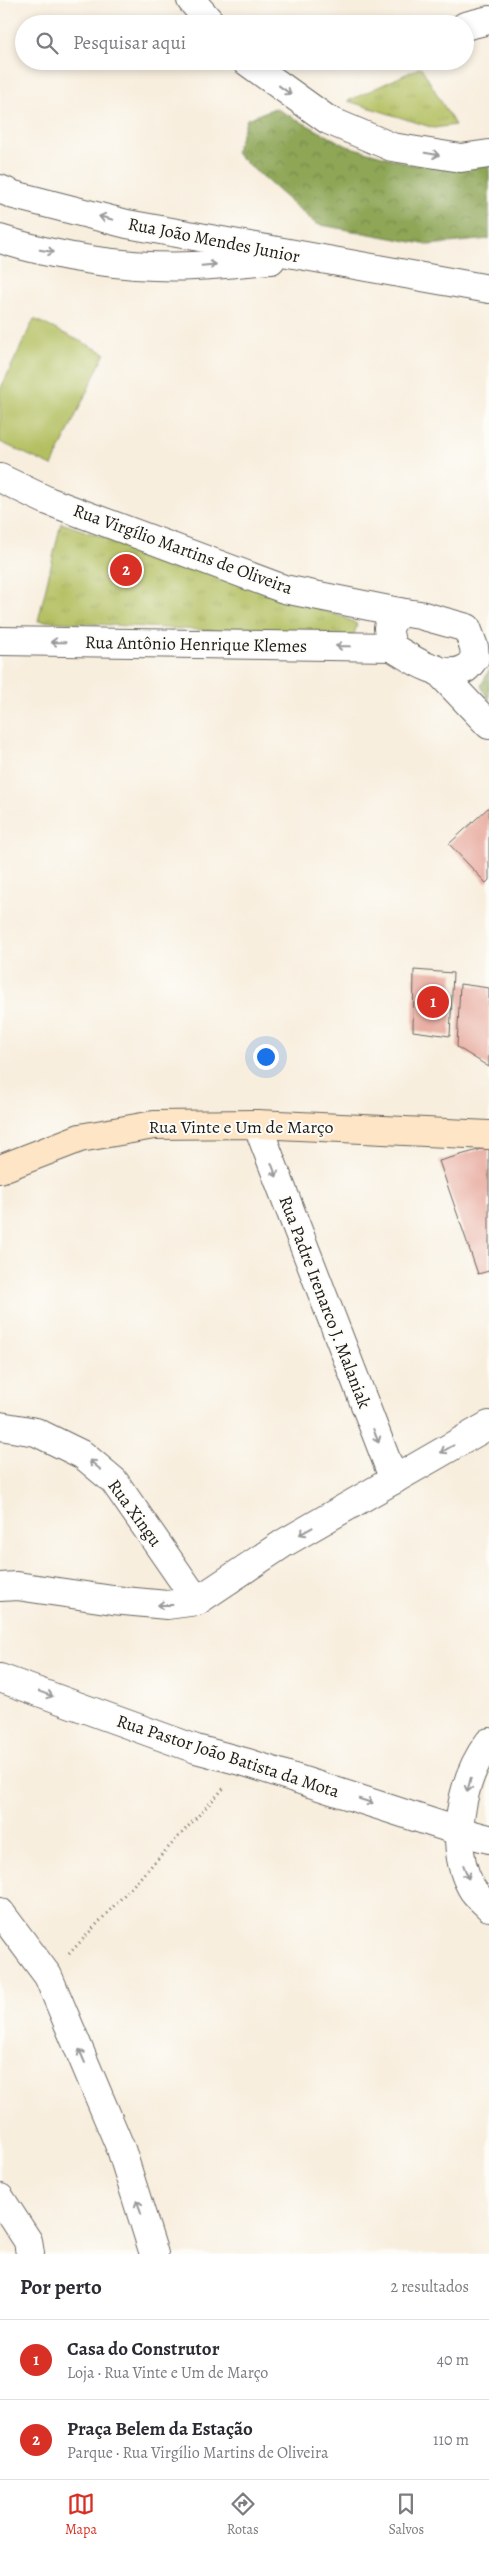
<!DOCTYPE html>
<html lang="pt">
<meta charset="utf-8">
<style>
:root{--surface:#fff;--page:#f7f7f7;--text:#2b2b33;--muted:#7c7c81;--line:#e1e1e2;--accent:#d93025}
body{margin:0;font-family:Alegreya,serif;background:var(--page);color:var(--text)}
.you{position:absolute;left:265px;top:1056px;width:18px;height:18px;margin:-12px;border:4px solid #fff;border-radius:50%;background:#1a73e8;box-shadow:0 0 0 8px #1a73e833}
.badge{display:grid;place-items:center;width:32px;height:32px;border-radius:50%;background:var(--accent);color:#fff;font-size:16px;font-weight:700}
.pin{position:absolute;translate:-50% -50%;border:2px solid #fff;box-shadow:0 1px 5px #0006}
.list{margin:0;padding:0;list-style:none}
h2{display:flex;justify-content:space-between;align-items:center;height:65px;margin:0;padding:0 20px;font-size:21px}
h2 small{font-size:16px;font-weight:400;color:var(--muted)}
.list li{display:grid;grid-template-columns:32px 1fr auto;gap:15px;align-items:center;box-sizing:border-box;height:80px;padding:0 20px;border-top:1px solid var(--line)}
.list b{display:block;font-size:19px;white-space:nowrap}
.list p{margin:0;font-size:16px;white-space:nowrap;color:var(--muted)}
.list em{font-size:16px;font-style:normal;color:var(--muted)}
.icon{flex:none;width:28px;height:28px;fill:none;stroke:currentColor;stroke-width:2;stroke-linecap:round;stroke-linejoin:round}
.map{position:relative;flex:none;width:489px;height:2254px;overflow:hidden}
.search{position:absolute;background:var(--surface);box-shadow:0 2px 8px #0003;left:15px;right:15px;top:15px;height:55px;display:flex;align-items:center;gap:12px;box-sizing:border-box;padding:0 18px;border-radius:28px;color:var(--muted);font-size:19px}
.sheet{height:225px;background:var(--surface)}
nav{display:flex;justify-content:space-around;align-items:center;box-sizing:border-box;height:70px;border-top:1px solid var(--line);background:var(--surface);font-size:14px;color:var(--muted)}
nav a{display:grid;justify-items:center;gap:2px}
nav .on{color:var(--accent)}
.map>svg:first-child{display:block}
</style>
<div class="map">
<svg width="489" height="2254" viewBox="0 0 489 2254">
<defs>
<pattern id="forest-crowns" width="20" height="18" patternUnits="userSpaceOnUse" patternTransform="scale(1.25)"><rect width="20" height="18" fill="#8ea657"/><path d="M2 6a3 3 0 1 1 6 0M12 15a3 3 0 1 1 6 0" fill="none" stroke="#738647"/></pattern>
<pattern id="park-tufts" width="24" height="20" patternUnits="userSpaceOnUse" patternTransform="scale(1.25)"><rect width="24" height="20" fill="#b3bf61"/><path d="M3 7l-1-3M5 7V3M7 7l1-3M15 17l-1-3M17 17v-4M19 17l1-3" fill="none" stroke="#99a454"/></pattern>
</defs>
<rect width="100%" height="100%" fill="#fdfcf7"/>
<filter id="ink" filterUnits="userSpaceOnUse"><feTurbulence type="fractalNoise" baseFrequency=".02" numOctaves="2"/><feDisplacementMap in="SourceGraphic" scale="10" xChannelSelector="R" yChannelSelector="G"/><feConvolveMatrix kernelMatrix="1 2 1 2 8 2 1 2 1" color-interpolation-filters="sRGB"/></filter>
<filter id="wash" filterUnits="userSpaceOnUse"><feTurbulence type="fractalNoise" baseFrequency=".0096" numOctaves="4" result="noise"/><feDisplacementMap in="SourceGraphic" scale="20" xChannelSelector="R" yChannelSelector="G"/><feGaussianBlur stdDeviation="1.12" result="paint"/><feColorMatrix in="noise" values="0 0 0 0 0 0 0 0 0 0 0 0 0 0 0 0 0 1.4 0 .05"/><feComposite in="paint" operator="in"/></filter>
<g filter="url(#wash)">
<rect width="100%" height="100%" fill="#f8eede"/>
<!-- forest -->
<g fill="url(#forest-crowns)" stroke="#55613a">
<path d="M275,108L347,146L414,165L489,158V239L428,245L316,224L235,153L247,119Z"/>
<path d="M489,670V701L481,686Z"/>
</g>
<!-- park -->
<g fill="url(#park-tufts)" stroke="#686e3e">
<path d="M421,67L455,125L434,128L348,101Z"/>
<path d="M61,523L343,617L357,624L354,635L346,638L38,621Z"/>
</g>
<!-- pitch -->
<path fill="#b3bf61" stroke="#686e3e" d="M34,319L105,353L52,466L0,442V390Z"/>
<g id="blocks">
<!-- building -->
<g fill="#e8aca0">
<path d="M489,807V880L486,883L449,844Z"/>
<path d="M414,970L453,973L450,1036L413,1031Z"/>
<path d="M460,984L489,988V1067L457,1047Z"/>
<path d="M489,1147V1271L478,1274L439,1161Z"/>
</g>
</g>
</g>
<g filter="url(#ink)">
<use href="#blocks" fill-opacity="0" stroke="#696660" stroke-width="1"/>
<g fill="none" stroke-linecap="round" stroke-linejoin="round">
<defs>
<g id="street">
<path d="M191,0L212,24"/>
<path d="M465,26L489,20"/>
<path d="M246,61L328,120L392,147L461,158L489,154"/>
<path d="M0,189L14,195L127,224L489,289"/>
<path d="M0,239C59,258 132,269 194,266C219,265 245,262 271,260"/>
<path d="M0,478L48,501L284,589L399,612"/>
<path d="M399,612L420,615L467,628L474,647L475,658C472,661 469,667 465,669C442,681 410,658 392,647L388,628Z"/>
<path d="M0,641L392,647"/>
<path d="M436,669L489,725"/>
<path d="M257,1124L394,1480"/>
<path d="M0,1426L36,1432L83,1455L114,1481L197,1601"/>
<path d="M0,1587L17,1586L113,1600L167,1605L197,1601L284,1543L489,1425"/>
<path d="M0,1678L196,1749L248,1763L458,1831L489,1839"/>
<path d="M489,1742C461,1779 448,1845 471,1887C475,1895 483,1901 489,1907"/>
<path d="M0,1912L48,1976L121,2149L154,2254"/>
<path d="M0,2198L28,2241L30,2254"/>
</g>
<path id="secondary" d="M0,1169L80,1138L154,1125L257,1124L489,1135"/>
</defs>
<!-- street casing -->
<use href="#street" stroke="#696660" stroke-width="30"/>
<!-- secondary casing -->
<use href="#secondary" stroke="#696660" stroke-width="30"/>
<!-- path -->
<path stroke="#696660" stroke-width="3" stroke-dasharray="1 4" stroke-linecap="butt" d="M69,1954L225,1787"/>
<!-- street -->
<use href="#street" stroke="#fff" stroke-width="28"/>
<!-- secondary -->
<use href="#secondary" stroke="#fde5c5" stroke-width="28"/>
</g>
<!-- one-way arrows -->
<defs><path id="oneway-shaft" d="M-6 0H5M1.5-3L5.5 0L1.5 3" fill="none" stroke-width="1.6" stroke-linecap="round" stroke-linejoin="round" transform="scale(1.25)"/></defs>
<g stroke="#999">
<use href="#oneway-shaft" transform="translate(285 90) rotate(36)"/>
<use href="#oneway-shaft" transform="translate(432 154) rotate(9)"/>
<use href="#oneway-shaft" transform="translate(106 218) rotate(-166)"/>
<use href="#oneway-shaft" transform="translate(47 251) rotate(10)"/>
<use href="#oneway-shaft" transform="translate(209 265) rotate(-5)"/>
<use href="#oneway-shaft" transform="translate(58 642) rotate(-179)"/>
<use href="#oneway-shaft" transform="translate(343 646) rotate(-179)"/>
<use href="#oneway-shaft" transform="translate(274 1170) rotate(69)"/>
<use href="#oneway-shaft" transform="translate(376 1436) rotate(69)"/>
<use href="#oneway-shaft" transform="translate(447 1449) rotate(150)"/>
<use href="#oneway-shaft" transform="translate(95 1465) rotate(-140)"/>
<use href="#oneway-shaft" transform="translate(306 1531) rotate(151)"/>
<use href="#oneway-shaft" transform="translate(165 1605) rotate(-180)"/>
<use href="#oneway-shaft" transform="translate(46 1694) rotate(20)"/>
<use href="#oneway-shaft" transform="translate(469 1785) rotate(104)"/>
<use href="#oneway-shaft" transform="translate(366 1801) rotate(18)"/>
<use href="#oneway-shaft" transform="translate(466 1872) rotate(69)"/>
<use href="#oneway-shaft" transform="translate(82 2056) rotate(-113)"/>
<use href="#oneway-shaft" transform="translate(139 2207) rotate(-107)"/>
</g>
</g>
<g text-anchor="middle" stroke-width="4" stroke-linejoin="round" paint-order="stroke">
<!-- street labels -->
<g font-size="18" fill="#1c1c1c" stroke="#fdfcf7">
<text transform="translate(214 240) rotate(11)" y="6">Rua João Mendes Junior</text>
<text transform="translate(183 549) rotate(20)" y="6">Rua Virgílio Martins de Oliveira</text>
<text transform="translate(196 644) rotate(1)" y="6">Rua Antônio Henrique Klemes</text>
<text x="241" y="1133">Rua Vinte e Um de Março</text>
<text transform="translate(325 1302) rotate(69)" y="6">Rua Padre Irenarco J. Malaniak</text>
<text transform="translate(135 1513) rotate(54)" y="6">Rua Xingu</text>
<text transform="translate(228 1756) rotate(18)" y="6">Rua Pastor João Batista da Mota</text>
</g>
</g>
</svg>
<div class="you"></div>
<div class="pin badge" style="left:433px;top:1002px">1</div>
<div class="pin badge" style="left:126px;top:570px">2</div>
<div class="search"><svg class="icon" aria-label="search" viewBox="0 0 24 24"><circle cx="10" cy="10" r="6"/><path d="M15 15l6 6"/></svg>Pesquisar aqui</div>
</div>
<section class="sheet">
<h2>Por perto<small>2 resultados</small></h2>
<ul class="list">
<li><span class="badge">1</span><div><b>Casa do Construtor</b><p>Loja · Rua Vinte e Um de Março</p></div><em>40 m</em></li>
<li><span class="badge">2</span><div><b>Praça Belem da Estação</b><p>Parque · Rua Virgílio Martins de Oliveira</p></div><em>110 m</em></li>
</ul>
</section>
<nav>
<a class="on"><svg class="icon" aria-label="map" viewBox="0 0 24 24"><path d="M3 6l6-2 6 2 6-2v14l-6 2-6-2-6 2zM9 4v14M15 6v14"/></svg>Mapa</a>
<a><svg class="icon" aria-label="directions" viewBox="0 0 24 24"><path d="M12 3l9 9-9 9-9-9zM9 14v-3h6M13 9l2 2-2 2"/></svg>Rotas</a>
<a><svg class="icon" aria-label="saved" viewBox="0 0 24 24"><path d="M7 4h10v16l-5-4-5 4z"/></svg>Salvos</a>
</nav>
